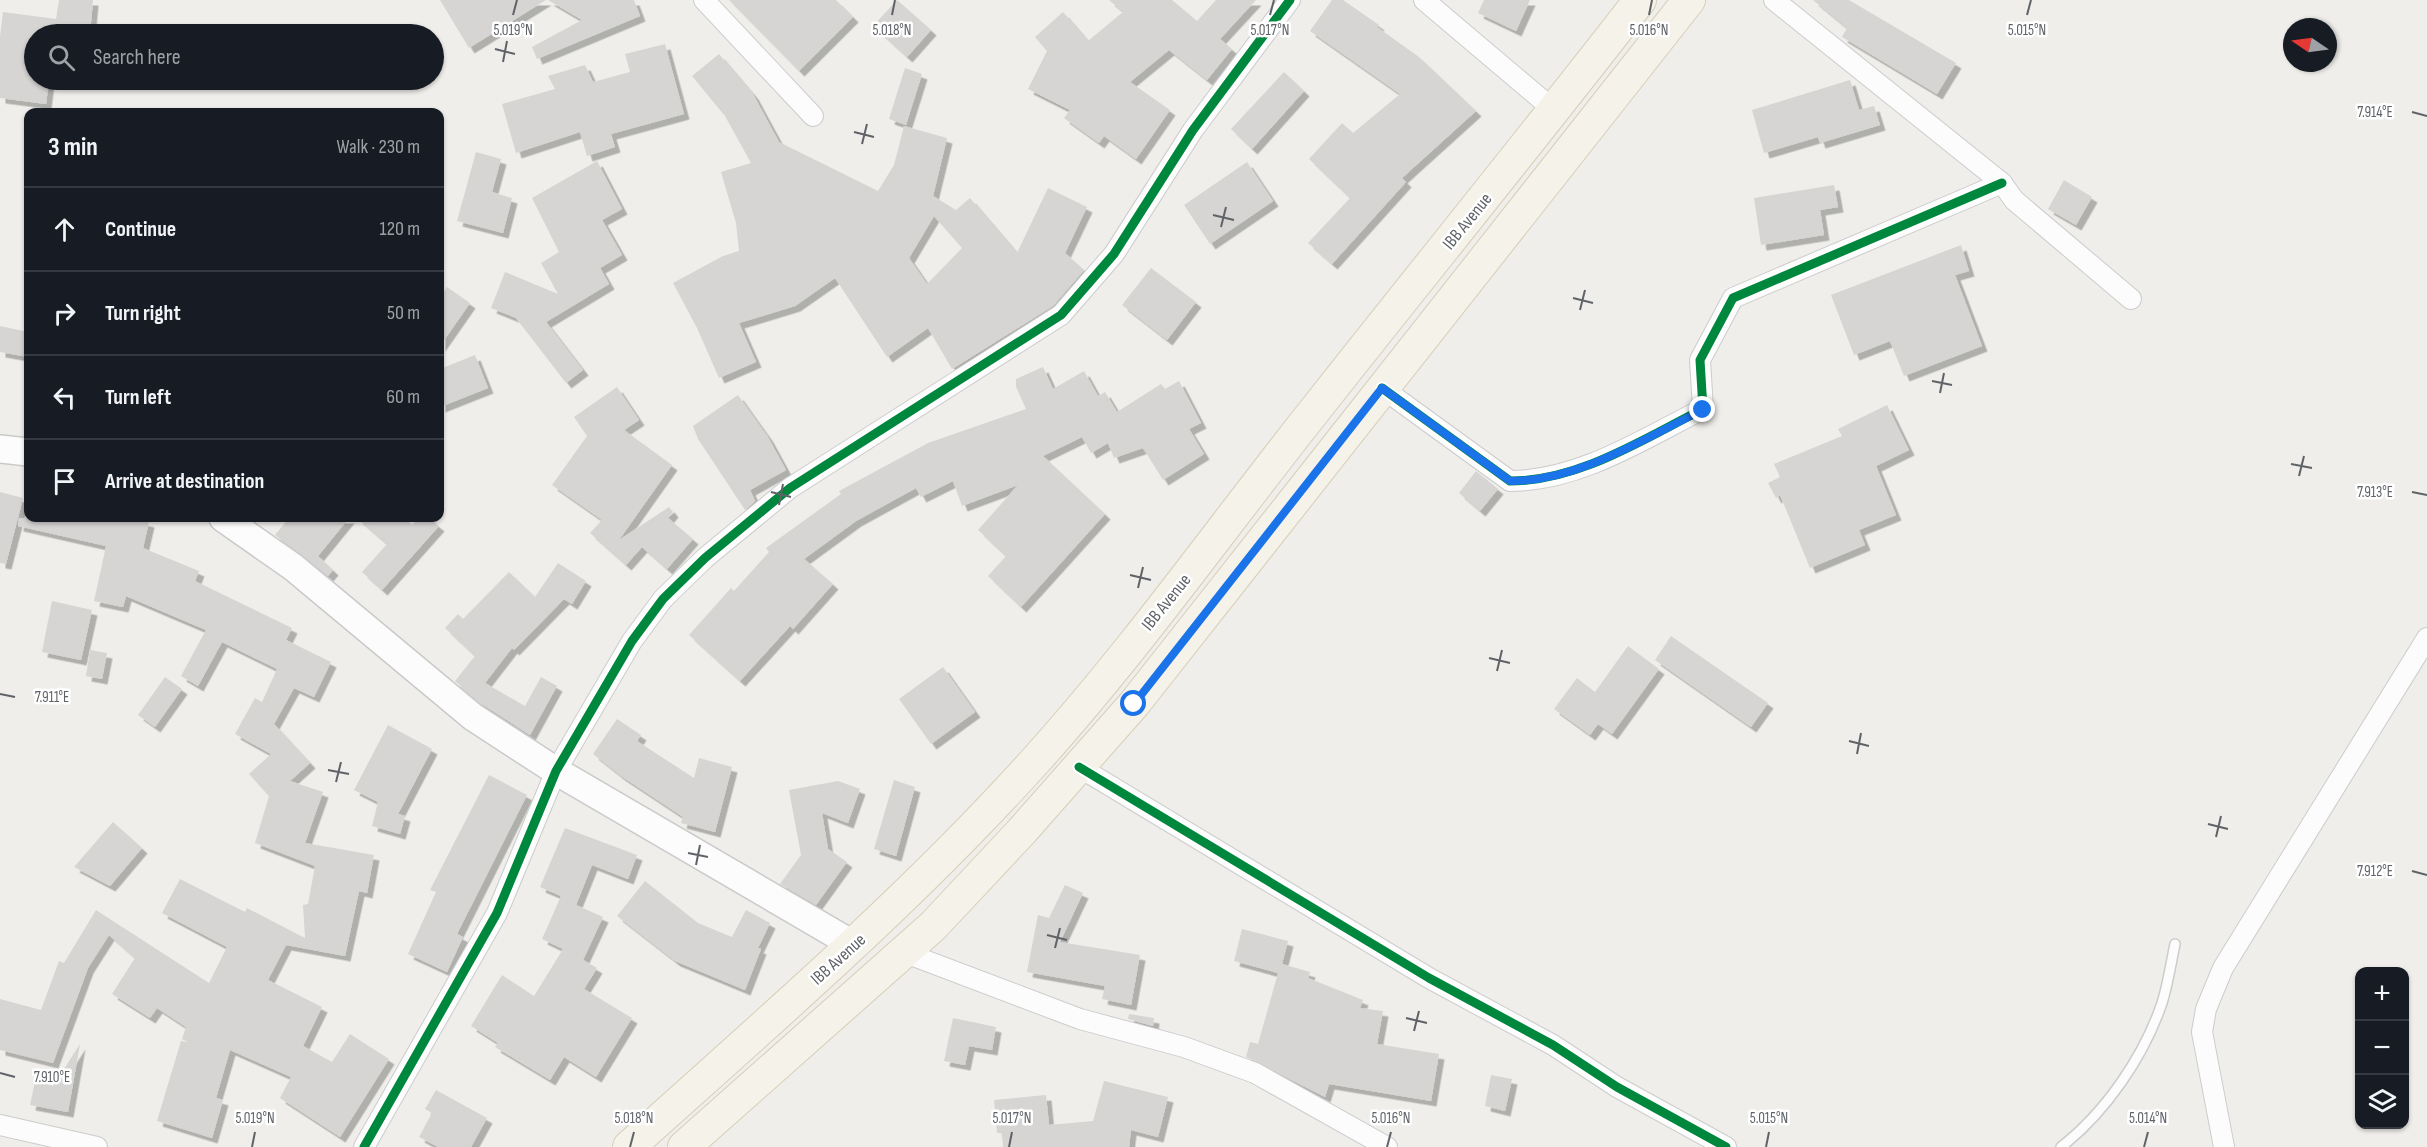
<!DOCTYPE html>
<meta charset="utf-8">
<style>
:root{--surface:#171b24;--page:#242831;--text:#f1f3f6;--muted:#9ea1a6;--line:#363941}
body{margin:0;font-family:"Sofia Sans Condensed",sans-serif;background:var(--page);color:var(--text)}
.controls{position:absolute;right:18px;bottom:18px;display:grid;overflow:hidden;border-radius:12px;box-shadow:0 2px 4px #0004}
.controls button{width:54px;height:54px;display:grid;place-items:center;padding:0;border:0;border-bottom:2px solid var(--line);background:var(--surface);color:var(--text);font:30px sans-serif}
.compass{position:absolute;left:2283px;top:18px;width:54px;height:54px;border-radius:50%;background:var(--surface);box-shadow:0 2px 4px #0004;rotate:283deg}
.stop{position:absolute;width:18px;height:18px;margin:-14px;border:4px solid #1a73e8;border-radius:50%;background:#fff}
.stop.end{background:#1a73e8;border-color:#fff;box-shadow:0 2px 6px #0008}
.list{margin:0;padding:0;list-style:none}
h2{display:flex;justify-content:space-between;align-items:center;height:78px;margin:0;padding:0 24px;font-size:26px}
h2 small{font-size:20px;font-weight:400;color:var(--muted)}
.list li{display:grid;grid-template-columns:39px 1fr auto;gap:18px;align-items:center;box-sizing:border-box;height:84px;padding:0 24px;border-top:2px solid var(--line)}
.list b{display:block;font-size:22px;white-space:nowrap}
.list em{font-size:20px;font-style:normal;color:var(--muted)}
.icon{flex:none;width:33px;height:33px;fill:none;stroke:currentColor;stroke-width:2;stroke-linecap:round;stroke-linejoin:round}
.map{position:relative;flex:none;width:2427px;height:1147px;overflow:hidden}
.search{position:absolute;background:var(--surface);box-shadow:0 2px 4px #0004;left:24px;top:24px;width:420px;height:66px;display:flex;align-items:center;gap:15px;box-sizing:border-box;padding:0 21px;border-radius:33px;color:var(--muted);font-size:22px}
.panel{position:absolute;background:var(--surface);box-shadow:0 2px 4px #0004;left:24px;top:108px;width:420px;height:414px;border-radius:12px}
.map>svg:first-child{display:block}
</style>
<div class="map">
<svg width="2427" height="1147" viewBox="0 0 2427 1147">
<defs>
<filter id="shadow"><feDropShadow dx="5.5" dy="5.5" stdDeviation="0" flood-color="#0004"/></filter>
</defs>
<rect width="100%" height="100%" fill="#efeeea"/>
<!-- building -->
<g fill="#d6d5d3" fill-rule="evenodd" filter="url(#shadow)">
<path d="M59,0H93L90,34H34V80H49L46,104L0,98V37L3,12L56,19Z"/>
<path d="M440,0H546L469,48Z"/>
<path d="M548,0H634L640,16L537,59L532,47L582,20Z"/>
<path d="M729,0H836L853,17L799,71Z"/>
<path d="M897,0L931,30L907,57L873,26Z"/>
<path d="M1109,0H1172L1197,21L1216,0H1256L1220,39L1232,49L1207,80L1169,50L1130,82L1170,110L1136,159L1104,136L1099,143L1064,118L1070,110L1028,89L1047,51L1035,37L1063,12L1088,41L1123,12Z"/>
<path d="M1332,0H1343L1379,25L1377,27L1419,57L1476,111L1402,178L1406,182L1332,264L1308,243L1350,198L1309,159L1342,123L1353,133L1400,94L1310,31Z"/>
<path d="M1484,0H1530L1516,31L1478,13Z"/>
<path d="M1813,0H1849L1956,63L1937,94L1842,37L1847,28Z"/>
<path d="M665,44L684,114L611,134L615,147L587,156L580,132L516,153L502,104L555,89L548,76L585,65L593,82L630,72L625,54Z"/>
<path d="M719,54L753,94L779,142L878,191L894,165L904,126L947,138L933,196L956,210L970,198L1017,253L1048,188L1087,207L1065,253L1084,270L1053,306L952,369L928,328L887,357L835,278L795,306L739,323L756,362L719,378L697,328L673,283L723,256L739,251L736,223L721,172L751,163L725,116L692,76ZM934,216L962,248L927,284L909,258Z"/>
<path d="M905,68L922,74L906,125L889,119Z"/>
<path d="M1284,72L1304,91L1252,149L1231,129Z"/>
<path d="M1850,80L1859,110L1874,106L1880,125L1820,143L1818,137L1764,153L1752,110Z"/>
<path d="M476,152L501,159L492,192L512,198L503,233L457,221Z"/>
<path d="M597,161L622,209L602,220L622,255L600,268L609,284L546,322L583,370L566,383L516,318L491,308L505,272L558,294L541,263L559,252L532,198Z"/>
<path d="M1247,162L1273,201L1210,244L1184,205Z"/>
<path d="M2064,180L2092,197L2076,225L2048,209Z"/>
<path d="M1834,185L1838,207L1820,210L1824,235L1761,245L1754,198Z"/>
<path d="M1961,245L1969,271L1955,275L1982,346L1904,376L1890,341L1854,355L1831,295Z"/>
<path d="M1151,268L1196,302L1167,340L1122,305Z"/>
<path d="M447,287L470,303L440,346V298Z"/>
<path d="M0,326L28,332V357L0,352Z"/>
<path d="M475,355L488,388L440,407V369Z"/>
<path d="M1043,367L1053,389L1084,371L1098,396L1105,392L1117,412L1161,384L1165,389L1179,381L1201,423L1189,429L1204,454L1163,480L1143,448L1114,458L1108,443L1091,453L1082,437L1043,456L1105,514L1021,607L988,576L1006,556L978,530L1018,485L962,506L953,481L921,497L916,488L856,521L804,559L833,584L793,629L790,626L740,681L689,635L731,588L734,591L769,552L766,548L841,494L839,491L928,443L1026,409L1016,387V379Z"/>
<path d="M617,387L639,420L624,430L672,465L619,540L669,507L673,512L668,518L693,539L667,569L642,547L626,565L590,533L602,520L552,485L587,436L574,417Z"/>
<path d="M738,395L768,437L786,470L750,490L755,501L745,510L698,439L693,426Z"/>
<path d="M1887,405L1909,450L1876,466L1896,515L1859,530L1865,545L1810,568L1780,495L1776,498L1768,483L1780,477L1774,464L1842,436L1838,429Z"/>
<path d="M1476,471L1498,489L1480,511L1459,493Z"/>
<path d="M0,492L23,498L6,564L0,563Z"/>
<path d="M19,518H132L149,522L143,548L199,571L195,581L292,628L286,640L331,662L314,697L294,688L274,724L310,763L290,781L323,792L305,843L374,855L367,893L359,891L345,956L286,945L268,980L322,1007L303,1046L332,1062L350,1034L389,1059L340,1137L280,1098L291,1077L230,1050L216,1098L223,1100L212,1138L157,1121L181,1041L188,1042L182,1039L186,1027L157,1008L150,1018L112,994L135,958L109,935L88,968L53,1063L0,1050V999L41,1010L59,961L64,963L96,910L209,983L227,947L162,913L180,879L245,912L247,908L305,938L303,905L308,904L315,866L255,843L269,796L249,774L271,754L235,734L255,698L262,702L277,669L222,642L198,686L181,676L206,630L126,596L123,607L94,601L106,546L18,526Z"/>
<path d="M289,518H349L318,556L333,570L328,576L275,535Z"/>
<path d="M357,518H404L412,525L419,518H429L439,526L382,590L362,572L387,544Z"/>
<path d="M558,563L586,581L572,604L564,599L514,650L512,648L485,683L525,706L541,677L557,686L530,735L482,704L455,681L475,656L445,628L458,614L463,619L509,572L535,597Z"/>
<path d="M52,601L92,610L81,660L42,652Z"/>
<path d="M1671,636L1768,703L1751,727L1655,660Z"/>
<path d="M1628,646L1659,669L1612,734L1598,724L1590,735L1554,709L1577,678L1595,692Z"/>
<path d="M90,650L107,653L102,679L86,676Z"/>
<path d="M943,667L975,712L931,744L899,699Z"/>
<path d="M165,677L182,689L155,727L138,715Z"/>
<path d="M617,719L641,735L637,741L694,778L699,758L732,767L715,832L681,823L683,817L621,776L593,754Z"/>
<path d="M388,725L432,749L398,814L405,816L400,834L372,826L378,802L354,790Z"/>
<path d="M489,775L527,795L457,934L463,937L447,972L408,954L436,892L430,890Z"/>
<path d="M894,780L915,787L896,856L874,849Z"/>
<path d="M838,781L860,789L848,823L822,813L828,849L847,862L816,905L780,884L801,855L789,790Z"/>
<path d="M113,822L142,848L110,886L74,867Z"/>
<path d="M565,828L637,855L628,879L592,865L576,905L603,917L583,960L597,968L584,989L632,1018L596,1077L564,1057L550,1080L495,1047L498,1043L471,1026L502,975L534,996L563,949L542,939L561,896L540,887Z"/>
<path d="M645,881L698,923L732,937L746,910L770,923L758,948L761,949L745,990L675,961L617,916Z"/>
<path d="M1065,885L1083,893L1060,942L1140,955L1131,1005L1102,999L1105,986L1027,972L1038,915L1049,918Z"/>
<path d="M1242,929L1288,941L1282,964L1310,972L1308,978L1363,1000L1360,1008L1383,1011L1377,1044L1439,1054L1431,1101L1329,1084L1325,1097L1246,1057L1250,1042L1258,1044L1278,973L1234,961Z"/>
<path d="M1129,1014L1154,1018L1153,1026L1128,1019Z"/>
<path d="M953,1018L996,1027L992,1050L969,1046L965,1065L944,1061Z"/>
<path d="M80,1044L68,1112L30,1105L36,1077L53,1086Z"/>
<path d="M1491,1075L1512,1079L1505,1111L1485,1106Z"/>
<path d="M1104,1081L1168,1097L1158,1137L1131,1130L1129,1147H1003L1002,1133H997L994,1100L1046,1095L1049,1125L1093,1121Z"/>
<path d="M436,1090L487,1118L471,1147H438L419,1137L432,1113L425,1109Z"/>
</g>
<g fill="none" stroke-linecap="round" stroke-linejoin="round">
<defs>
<path id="lane" d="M2061,1147C2106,1112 2144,1056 2162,1003C2168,984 2171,963 2175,944"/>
<g id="street">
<path d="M704,0L813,116"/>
<path d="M1424,0L1554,110"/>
<path d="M1774,0L2002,183L2014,200L2131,299"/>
<path d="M1382,388L1510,481C1579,481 1643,439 1703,409L1700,360L1733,298L2002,183"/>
<path d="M1079,767L1429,978L1553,1045L1617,1087L1726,1147"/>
<path d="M903,952L1080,1019L1184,1047L1255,1073L1387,1147"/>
<path d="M0,1125L97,1147"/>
<path d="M364,1147L497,913L556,771L632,641L663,599L705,558L790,488L1061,315L1114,254L1193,130L1290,0"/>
<path d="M2224,1147L2202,1032L2206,1009L2223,968L2427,638"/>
</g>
<g id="secondary">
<path d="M0,449L28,452"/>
<path d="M223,518L293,567L473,717L556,771L854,945"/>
</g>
<g id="primary">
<path d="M629,1147C769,1021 911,899 1036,760C1136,649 1222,527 1315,410C1423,273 1533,138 1640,0"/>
<path d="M684,1147L933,926L1022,831L1134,704L1689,0"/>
</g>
</defs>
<!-- lane casing -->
<use href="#lane" stroke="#cbcccc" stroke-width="12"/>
<!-- street casing -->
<use href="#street" stroke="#cbcccc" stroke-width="22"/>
<!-- secondary casing -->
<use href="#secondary" stroke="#cacacb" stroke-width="30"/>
<!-- primary casing -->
<use href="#primary" stroke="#d7ceb8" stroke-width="34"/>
<!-- lane -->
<use href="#lane" stroke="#fdfcfc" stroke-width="9"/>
<!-- street -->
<use href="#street" stroke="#fdfcfc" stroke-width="20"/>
<!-- secondary -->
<use href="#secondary" stroke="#fdfcfc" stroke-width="27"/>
<!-- primary -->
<use href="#primary" stroke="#f4f2e9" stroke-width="32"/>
<defs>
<g id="cycleway">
<path d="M1382,388L1510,481C1579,481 1643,439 1703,409L1700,360L1733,298L2002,183"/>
<path d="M1079,767L1429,978L1553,1045L1617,1087L1726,1147"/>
<path d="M364,1147L497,913L556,771L632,641L663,599L705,558L790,488L1061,315L1114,254L1193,130L1290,0"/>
</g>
</defs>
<!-- cycleway casing -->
<use href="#cycleway" stroke="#fff" stroke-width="13"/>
<!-- cycleway -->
<use href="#cycleway" stroke="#00873e" stroke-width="9"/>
</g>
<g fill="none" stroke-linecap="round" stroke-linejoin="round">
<!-- route -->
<path stroke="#1a73e8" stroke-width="8" d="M1134,704L1382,388L1510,481C1579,481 1642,439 1703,410"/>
</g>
<!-- ticks -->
<path fill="none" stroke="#5f6368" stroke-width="2" d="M513,15L517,0M892,15L895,0M1270,15L1274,0M1649,15L1652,0M2027,15L2031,0M495,49L515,54M503,62L507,41M2412,112L2427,116M854,132L874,137M862,144L867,124M1213,215L1234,220M1221,227L1226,207M1573,298L1593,303M1580,310L1585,290M1932,381L1952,385M1940,393L1944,373M2291,464L2312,468M2299,476L2304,456M771,492L791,497M2412,492L2427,495M779,505L783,484M1130,575L1151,580M1138,588L1143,567M1489,658L1510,663M1497,671L1502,650M0,694L15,697M1849,741L1869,746M1857,754L1861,733M328,770L349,774M336,782L341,762M2208,824L2228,829M2216,837L2221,816M688,853L708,857M696,865L700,845M2412,871L2427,875M1047,935L1067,940M1055,948L1060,928M1406,1018L1427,1023M1414,1031L1419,1011M0,1073L15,1077M252,1147L255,1132M630,1147L634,1132M1009,1147L1012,1132M1387,1147L1391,1132M1766,1147L1769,1132M2144,1147L2148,1132"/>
<g text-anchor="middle" stroke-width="5" stroke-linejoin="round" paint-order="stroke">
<!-- street labels -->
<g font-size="18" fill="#5f6368" stroke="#fff">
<text transform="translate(1467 221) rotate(-51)" y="6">IBB Avenue</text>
<text transform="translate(1166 602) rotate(-51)" y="6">IBB Avenue</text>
<text transform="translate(838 959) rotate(-42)" y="6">IBB Avenue</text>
</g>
</g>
<g font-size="15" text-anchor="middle" fill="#5f6368" stroke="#fff" stroke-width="5" stroke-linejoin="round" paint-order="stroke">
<text x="892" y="35">5.018°N</text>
<text x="2027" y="35">5.015°N</text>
<text x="513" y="35">5.019°N</text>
<text x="1270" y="35">5.017°N</text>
<text x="1649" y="35">5.016°N</text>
<text x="2375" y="117">7.914°E</text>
<text x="2375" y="497">7.913°E</text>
<text x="52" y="702">7.911°E</text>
<text x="2375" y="876">7.912°E</text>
<text x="52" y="1082">7.910°E</text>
<text x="255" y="1123">5.019°N</text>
<text x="634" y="1123">5.018°N</text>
<text x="1012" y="1123">5.017°N</text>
<text x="1391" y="1123">5.016°N</text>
<text x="1769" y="1123">5.015°N</text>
<text x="2148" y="1123">5.014°N</text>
</g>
</svg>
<div class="controls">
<button>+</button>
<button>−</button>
<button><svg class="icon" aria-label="layers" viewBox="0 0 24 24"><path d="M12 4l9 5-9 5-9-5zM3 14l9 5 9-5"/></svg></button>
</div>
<svg class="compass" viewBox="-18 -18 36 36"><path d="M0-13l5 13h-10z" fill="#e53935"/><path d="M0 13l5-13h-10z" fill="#9ea1a6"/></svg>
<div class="stop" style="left:1134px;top:704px"></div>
<div class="stop end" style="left:1703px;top:410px"></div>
<div class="search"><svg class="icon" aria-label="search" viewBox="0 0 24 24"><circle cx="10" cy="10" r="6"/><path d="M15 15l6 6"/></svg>Search here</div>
<section class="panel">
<h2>3 min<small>Walk · 230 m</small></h2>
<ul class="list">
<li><svg class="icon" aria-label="ahead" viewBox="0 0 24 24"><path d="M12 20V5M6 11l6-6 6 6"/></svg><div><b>Continue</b></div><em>120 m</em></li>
<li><svg class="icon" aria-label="right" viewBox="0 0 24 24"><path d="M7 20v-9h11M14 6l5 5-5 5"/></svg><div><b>Turn right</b></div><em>50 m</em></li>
<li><svg class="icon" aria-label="left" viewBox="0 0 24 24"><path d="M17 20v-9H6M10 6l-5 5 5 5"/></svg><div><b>Turn left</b></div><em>60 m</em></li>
<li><svg class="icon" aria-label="arrive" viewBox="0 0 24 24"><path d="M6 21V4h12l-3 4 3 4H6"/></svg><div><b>Arrive at destination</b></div></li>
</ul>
</section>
</div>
